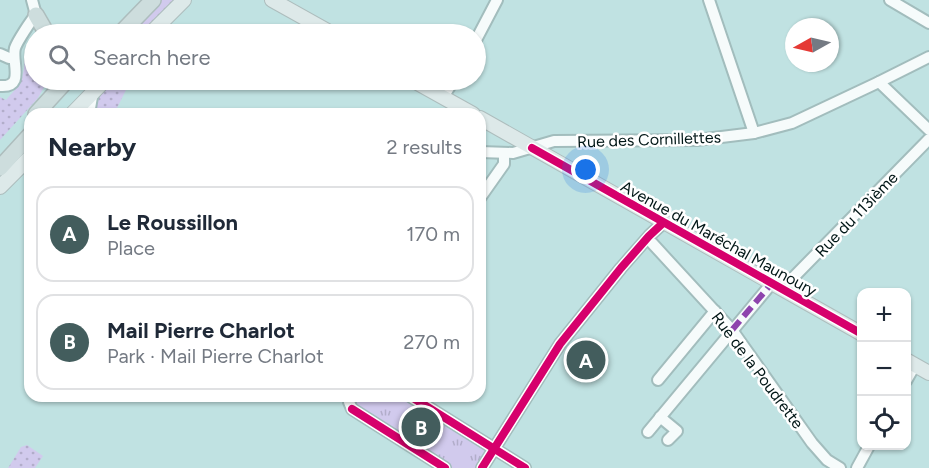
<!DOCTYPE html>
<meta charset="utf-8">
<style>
:root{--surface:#fff;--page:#f6f6f7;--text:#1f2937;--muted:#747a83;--line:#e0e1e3;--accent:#435d5d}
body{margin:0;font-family:Figtree,sans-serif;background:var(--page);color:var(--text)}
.controls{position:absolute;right:18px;bottom:18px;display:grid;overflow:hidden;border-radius:12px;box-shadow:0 2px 4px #0004}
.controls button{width:54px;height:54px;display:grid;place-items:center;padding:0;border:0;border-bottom:2px solid var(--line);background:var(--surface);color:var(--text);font:30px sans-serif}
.compass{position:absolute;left:785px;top:18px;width:54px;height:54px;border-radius:50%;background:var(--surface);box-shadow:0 2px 4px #0004;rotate:262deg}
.you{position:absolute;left:586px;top:170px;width:21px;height:21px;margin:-15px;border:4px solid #fff;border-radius:50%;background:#1a73e8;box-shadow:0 0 0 9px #1a73e833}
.badge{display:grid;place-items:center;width:39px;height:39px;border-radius:50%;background:var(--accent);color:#fff;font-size:20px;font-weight:700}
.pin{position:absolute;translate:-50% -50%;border:3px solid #fff;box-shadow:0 2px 6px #0006}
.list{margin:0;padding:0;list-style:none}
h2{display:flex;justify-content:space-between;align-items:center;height:78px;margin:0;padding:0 24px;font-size:26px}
h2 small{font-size:20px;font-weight:400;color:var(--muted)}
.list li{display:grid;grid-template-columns:39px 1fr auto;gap:18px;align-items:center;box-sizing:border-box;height:96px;margin:0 12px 12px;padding:0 12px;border:2px solid var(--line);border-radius:18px}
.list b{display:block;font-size:22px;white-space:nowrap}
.list p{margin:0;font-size:20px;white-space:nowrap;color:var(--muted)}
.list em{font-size:20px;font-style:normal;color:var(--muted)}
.icon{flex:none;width:33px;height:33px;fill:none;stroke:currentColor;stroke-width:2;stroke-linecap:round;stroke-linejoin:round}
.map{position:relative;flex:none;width:929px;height:468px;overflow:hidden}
.search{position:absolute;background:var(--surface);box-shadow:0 2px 4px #0004;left:24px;top:24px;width:462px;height:66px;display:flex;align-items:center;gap:15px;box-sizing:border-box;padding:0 21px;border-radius:33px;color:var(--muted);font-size:22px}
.panel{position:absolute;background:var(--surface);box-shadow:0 2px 4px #0004;left:24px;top:108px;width:462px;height:294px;border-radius:18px}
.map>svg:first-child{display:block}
</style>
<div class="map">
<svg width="929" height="468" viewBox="0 0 929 468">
<defs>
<pattern id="grass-dots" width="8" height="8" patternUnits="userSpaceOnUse" patternTransform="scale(1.5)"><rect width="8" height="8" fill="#d1caed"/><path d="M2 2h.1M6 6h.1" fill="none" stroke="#b2adca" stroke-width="1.8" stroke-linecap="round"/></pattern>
<pattern id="park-tufts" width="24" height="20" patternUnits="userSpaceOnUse" patternTransform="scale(1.5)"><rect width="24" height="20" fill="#d1caed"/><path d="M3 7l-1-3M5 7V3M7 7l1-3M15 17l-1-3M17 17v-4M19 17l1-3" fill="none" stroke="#b2adca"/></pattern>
</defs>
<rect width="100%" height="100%" fill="#c0e2e2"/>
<!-- grass -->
<g fill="url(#grass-dots)">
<path d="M158,0H179L146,34H126Z"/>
<path d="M34,39V80H48L38,98L0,140V97L6,100C11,94 18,87 21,80C28,62 20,57 34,39Z"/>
<path d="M112,80H131L114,114H94L101,91Z"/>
<path d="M27,445L43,456L35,468H8L21,447Z"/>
</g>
<!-- park -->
<path fill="url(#park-tufts)" d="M353,396H407L486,449V453L476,468H452L355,406Z"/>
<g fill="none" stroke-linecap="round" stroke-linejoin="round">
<defs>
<g id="minor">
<path d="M709,0L754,133"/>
<path d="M890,0L929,23"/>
<path d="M476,40L497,0"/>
<path d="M0,54L9,58H14"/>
<path d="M879,82L929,130"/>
<path d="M0,86C26,88 11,62 15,48C17,42 31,20 36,15L32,0"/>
<path d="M443,97L454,80"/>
<path d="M89,114L92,97L95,91"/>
<path d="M480,152L513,153L554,141L697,140L754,133L792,123L879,82L929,57"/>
<path d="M480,198L504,164V153"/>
<path d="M652,243L732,330L812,443L827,460L840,468"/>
<path d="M782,289L929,139"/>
<path d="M658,380L715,311"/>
<path d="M906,381L915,365"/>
<path d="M349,396V402L352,409L445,468"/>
<path d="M410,396L525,468"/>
<path d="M660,417L677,431L668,440"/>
<path d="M648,432L772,283"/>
<path d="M482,468L560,344L621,268L649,236L663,223"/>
<path d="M857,468L869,446"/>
</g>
<g id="major">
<path d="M272,0L333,34"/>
<path d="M150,34L184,0"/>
<path d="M412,80L473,114"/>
<path d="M72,114L105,80"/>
<path d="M480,118L862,334"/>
<path d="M0,187L30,157"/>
<path d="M906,360L929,373"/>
</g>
<g id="highway">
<path d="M36,15L47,34"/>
<path d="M120,34L153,0"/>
<path d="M36,114L67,80"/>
<path d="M0,168L30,135"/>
</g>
</defs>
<!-- minor casing -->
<use href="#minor" stroke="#a2bdbd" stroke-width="14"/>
<!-- major casing -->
<use href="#major" stroke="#adbdbd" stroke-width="16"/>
<!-- highway casing -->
<use href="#highway" stroke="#adbdbd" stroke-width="18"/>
<!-- minor -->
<use href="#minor" stroke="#f6fbfb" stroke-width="10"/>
<!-- major -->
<use href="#major" stroke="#dde9e9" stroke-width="14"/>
<!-- highway -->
<use href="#highway" stroke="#cddddd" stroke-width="15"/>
<!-- quiet -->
<path stroke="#8e44ad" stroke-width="6" stroke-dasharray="12 6" stroke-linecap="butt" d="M732,330L772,283"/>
<defs>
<g id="cycleway">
<path d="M532,148L862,334"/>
<path d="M410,396L525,468"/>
<path d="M352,409L445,468"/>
<path d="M482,468L560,344L621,268L649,236L663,223"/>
</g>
</defs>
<!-- cycleway casing -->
<use href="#cycleway" stroke="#fff" stroke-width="11"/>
<!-- cycleway -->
<use href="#cycleway" stroke="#d6006c" stroke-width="8"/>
</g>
<g text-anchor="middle" stroke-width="5" stroke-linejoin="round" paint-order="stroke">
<!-- street labels -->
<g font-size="16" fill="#001616" stroke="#fff">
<text transform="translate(649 139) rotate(-2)" y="6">Rue des Cornillettes</text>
<text transform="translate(856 214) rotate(-46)" y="6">Rue du 113ième</text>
<text transform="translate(719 238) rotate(29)" y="6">Avenue du Maréchal Maunoury</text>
<text transform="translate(758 370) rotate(53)" y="6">Rue de la Poudrette</text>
</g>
</g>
</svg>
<div class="controls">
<button>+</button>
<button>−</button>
<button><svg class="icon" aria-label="locate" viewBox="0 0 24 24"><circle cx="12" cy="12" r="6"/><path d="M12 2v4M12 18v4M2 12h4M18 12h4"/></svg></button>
</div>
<svg class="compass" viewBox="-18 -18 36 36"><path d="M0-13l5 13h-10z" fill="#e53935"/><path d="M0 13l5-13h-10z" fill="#747a83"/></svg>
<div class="you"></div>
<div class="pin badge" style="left:586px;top:360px">A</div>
<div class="pin badge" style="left:421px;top:427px">B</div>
<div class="search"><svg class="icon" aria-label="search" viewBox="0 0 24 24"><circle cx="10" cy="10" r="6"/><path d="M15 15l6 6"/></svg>Search here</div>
<section class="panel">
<h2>Nearby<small>2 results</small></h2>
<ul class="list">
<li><span class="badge">A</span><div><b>Le Roussillon</b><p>Place</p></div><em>170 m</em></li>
<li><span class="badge">B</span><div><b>Mail Pierre Charlot</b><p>Park · Mail Pierre Charlot</p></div><em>270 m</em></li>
</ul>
</section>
</div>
